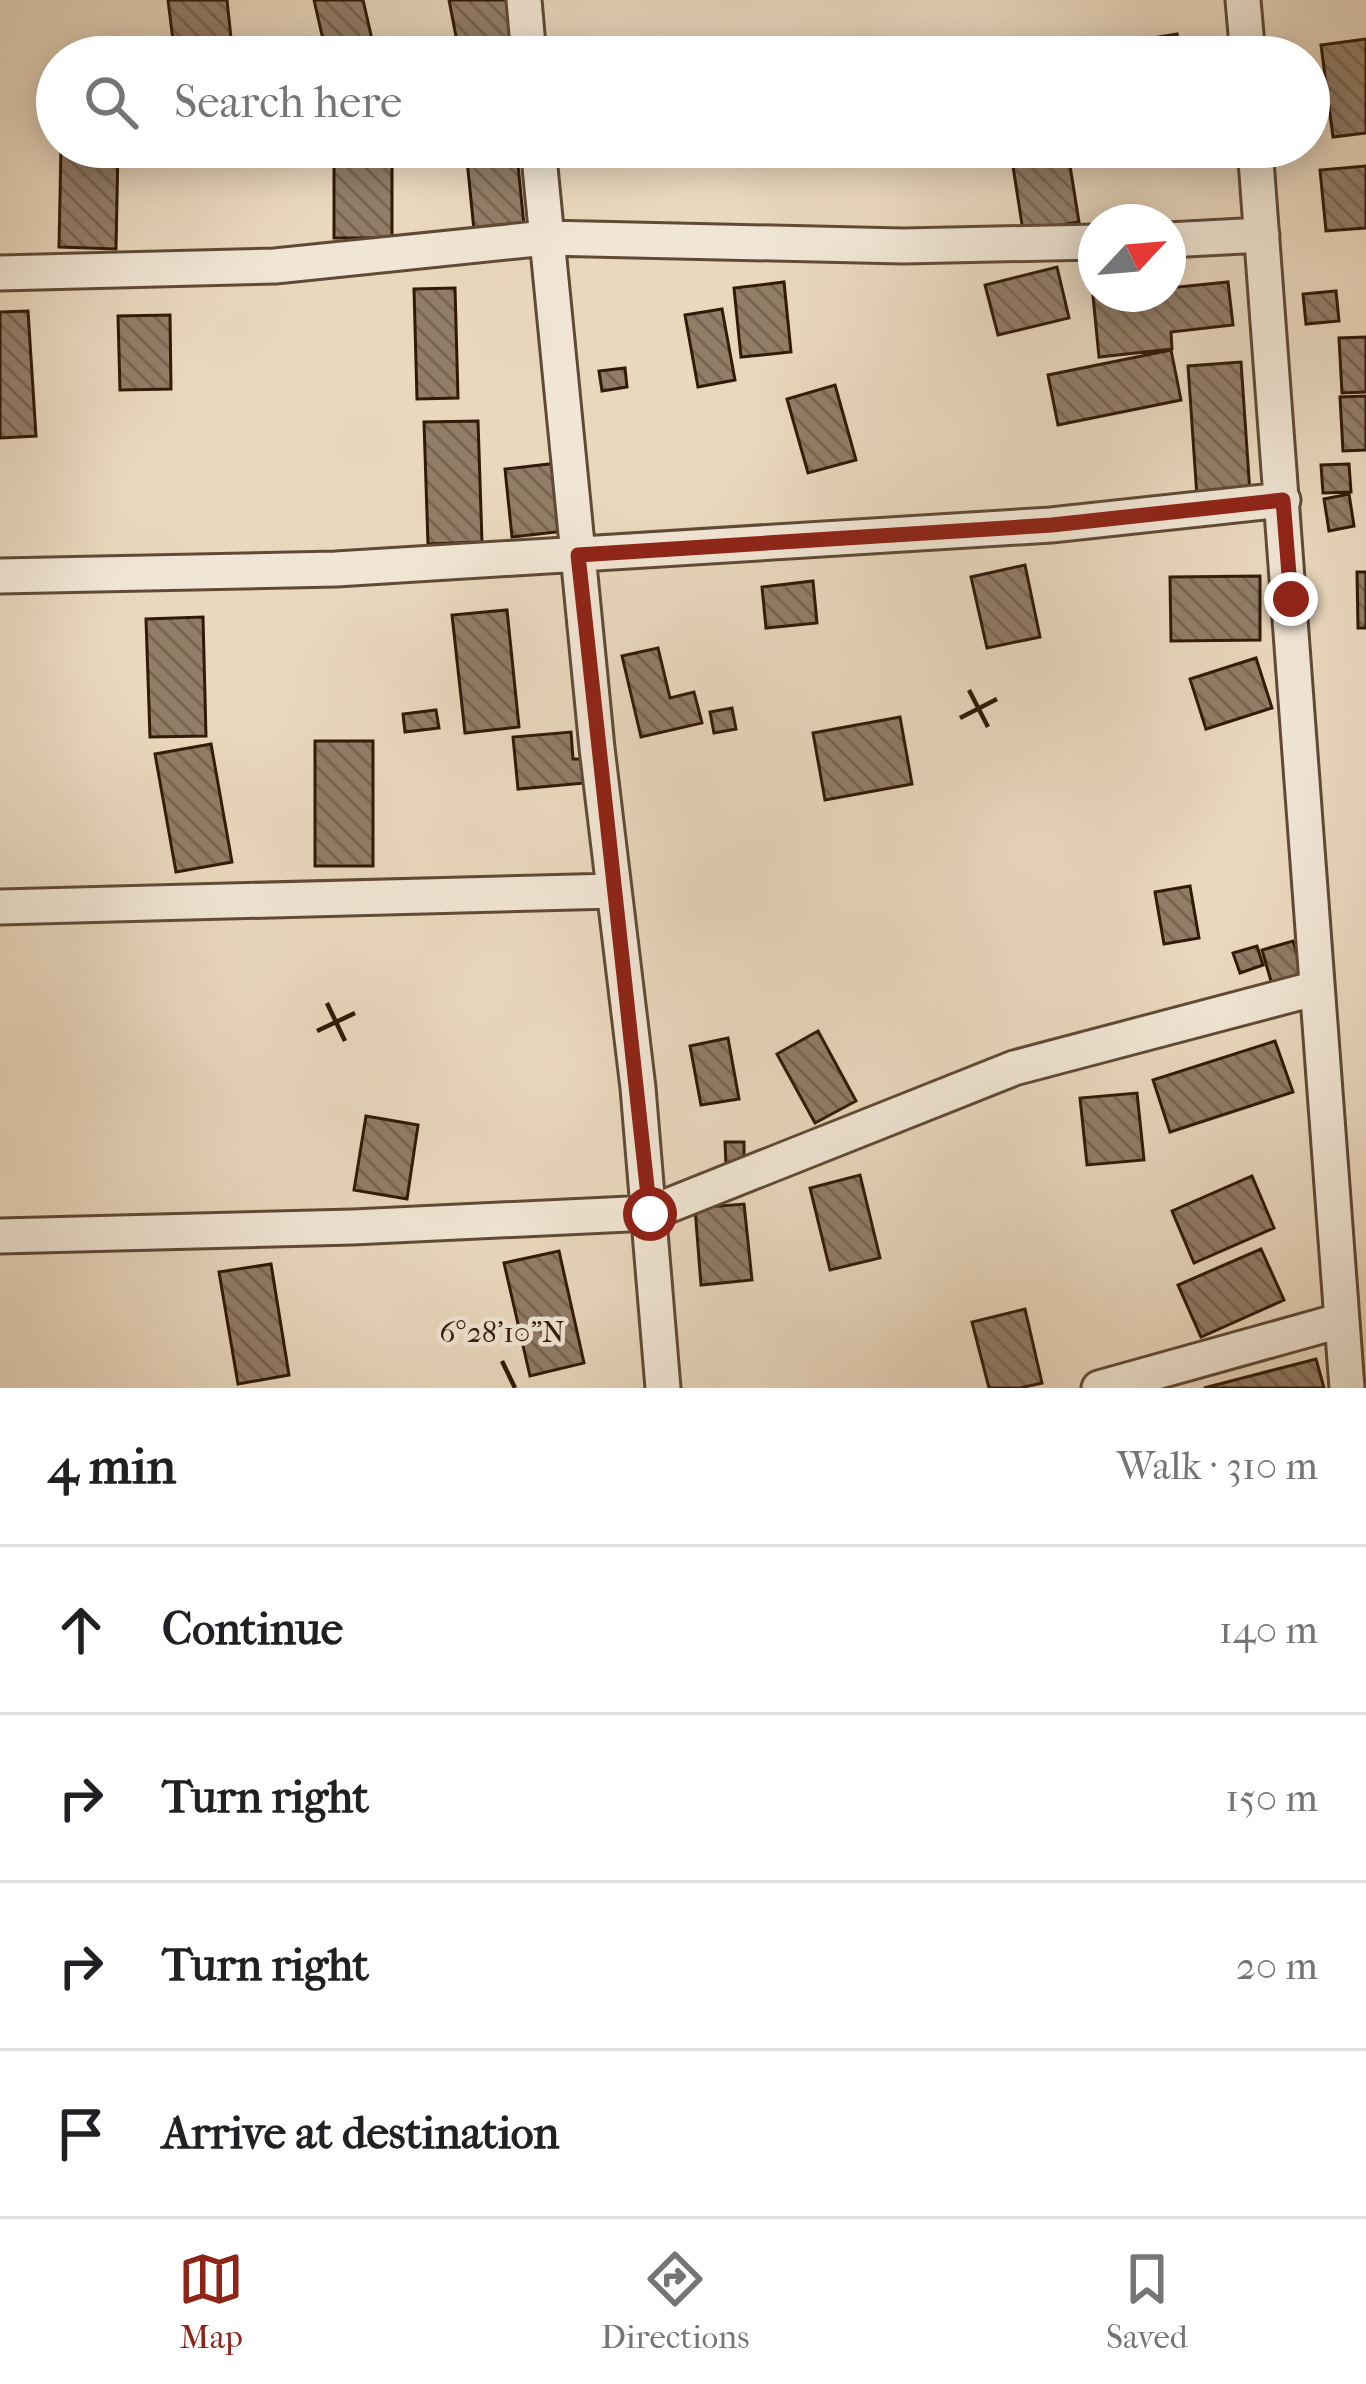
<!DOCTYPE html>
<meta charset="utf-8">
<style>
body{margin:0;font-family:"IM FELL French Canon",serif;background:#f6f6f6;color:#202124}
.compass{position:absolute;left:1078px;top:204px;width:108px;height:108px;border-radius:50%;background:#fff;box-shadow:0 6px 30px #0003;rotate:64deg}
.stop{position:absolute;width:36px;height:36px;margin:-27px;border:9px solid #8f2418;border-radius:50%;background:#fff}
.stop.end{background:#8f2418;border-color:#fff;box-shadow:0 3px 12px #0008}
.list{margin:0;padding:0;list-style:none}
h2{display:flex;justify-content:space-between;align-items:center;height:156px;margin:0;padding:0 48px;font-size:51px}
h2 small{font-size:39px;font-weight:400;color:#757577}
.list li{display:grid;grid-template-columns:78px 1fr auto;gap:36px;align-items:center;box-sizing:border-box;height:168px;padding:0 48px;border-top:3px solid #e0e0e0}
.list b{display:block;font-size:45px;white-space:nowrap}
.list em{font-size:39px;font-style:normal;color:#757577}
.icon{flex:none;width:66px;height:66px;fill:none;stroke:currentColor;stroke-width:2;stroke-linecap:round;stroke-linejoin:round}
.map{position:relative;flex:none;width:1366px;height:1388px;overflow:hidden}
.search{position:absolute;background:#fff;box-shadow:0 6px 30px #0003;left:36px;right:36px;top:36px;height:132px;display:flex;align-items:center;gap:30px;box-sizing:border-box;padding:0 42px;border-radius:66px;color:#757577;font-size:45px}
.sheet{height:828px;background:#fff}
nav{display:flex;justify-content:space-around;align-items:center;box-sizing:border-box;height:168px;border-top:3px solid #e0e0e0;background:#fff;font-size:33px;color:#757577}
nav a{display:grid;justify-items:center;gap:6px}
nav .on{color:#8f2418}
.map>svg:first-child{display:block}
</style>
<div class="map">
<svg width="1366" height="1388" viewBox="0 0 1366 1388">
<defs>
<pattern id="building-back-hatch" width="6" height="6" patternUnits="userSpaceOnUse" patternTransform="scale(3)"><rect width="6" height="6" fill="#927d67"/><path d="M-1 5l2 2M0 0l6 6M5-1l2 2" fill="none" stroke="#786653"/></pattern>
</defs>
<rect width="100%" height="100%" fill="#ead8be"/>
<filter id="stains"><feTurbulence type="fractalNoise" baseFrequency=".00167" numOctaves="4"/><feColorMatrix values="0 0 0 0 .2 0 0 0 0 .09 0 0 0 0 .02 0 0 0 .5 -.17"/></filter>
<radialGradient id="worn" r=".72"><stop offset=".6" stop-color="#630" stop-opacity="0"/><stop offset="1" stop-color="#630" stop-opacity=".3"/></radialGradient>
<path fill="url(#building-back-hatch)" stroke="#321a08" stroke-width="3" d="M168 0H227L233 57H175Z
M314 0H363L376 57H327Z
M449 0H510L521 57H460Z
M1177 34 1181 57H1074L1073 51Z
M1366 39V133L1333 137 1321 45Z
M61 147H118L116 249 59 247Z
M334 147H392V238H334Z
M587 147H704V150L588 155Z
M1010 147H1067L1079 222 1023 231Z
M517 155 524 225 474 230 467 160Z
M1366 166V228L1326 231 1320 170Z
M1057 267 1069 318 998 335 985 285Z
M784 282 791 352 741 357 734 288Z
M1228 282 1233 325 1171 332 1172 349 1099 357 1093 296 1168 294V288Z
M455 288 458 398 417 399 414 289Z
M1336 291 1339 321 1306 324 1303 294Z
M722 309 735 380 698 387 685 315Z
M28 311 36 436 0 438V312Z
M170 315 171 389 120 390 118 316Z
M1366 337V392L1342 393 1339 338Z
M1171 350 1181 400 1058 425 1048 375Z
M1241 362 1250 493 1197 497 1188 366Z
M625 368 627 387 602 391 599 371Z
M835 385 856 460 808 473 787 399Z
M1366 396V450L1343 451 1340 397Z
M478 421 482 542 428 544 424 422Z
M558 463 565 531 512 537 505 469Z
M1349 464 1351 492 1323 493 1321 465Z
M1349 494 1354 526 1329 531 1324 499Z
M1025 565 1040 637 987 648 971 577Z
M1357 572H1366V628H1358Z
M1260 576V640L1171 641 1170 577Z
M813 581 817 623 766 628 762 587Z
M507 610 519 727 465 733 452 615Z
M203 617 206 736 150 737 146 619Z
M658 648 670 698 694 692 702 723 641 737 622 656Z
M1256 658 1272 708 1206 729 1190 679Z
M732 708 736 729 714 733 710 712Z
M436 710 439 728 405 732 403 714Z
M900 717 912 784 825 800 813 733Z
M571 732 573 759H583L585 783 518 789 513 737Z
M315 741H373V866H315Z
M211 744 232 862 176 872 155 754Z
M1190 886 1199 938 1164 944 1155 892Z
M1293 941 1309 993 1277 1002 1262 950Z
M1257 946 1263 965 1240 973 1233 953Z
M818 1031 856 1101 815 1123 777 1054Z
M728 1038 739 1099 701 1105 690 1046Z
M1275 1041 1293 1092 1170 1132 1153 1080Z
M1137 1093 1144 1160 1087 1165 1080 1098Z
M366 1116 418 1125 407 1199 354 1190Z
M725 1142H744V1166H726Z
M860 1175 880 1258 830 1270 810 1188Z
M1252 1176 1274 1228 1194 1263 1172 1211Z
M744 1204 752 1280 701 1285 695 1208Z
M1261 1249 1284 1300 1201 1337 1178 1285Z
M559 1251 584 1363 530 1376 504 1263Z
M271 1264 289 1375 238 1384 219 1272Z
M1025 1309 1042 1383 1020 1388H989L972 1322Z
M1316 1359 1324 1388H1204Z"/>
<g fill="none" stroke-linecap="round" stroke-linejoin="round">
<g stroke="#604a36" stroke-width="39">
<path id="street" d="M524 0 529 57
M1243 0 1248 57
M538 147 597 748 638 1088 663 1388
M1255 147 1347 1388
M1168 240 1262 235
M0 273 275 266 546 238 903 246 1096 242
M0 576 336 569 1051 525 1283 500
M0 907 614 891
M0 1236 353 1227 650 1213 1014 1068 1317 988
M1099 1388 1339 1321"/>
</g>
<use href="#street" stroke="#f1e6d5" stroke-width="33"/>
</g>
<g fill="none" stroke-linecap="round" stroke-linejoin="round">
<path stroke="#8f2418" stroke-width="15" d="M650 1214 578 555 1052 525 1283 500 1291 599"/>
</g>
<path fill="none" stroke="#321a08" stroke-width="4.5" d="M969 690 988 727M960 718 997 699M327 1003 345 1041M317 1031 355 1013M502 1361 515 1388"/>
<g font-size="30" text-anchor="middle" fill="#321a08" stroke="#f1e6d5" stroke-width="9" stroke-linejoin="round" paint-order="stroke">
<text x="502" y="1342">6°28'10"N</text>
</g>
<rect width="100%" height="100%" filter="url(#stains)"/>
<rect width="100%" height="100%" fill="url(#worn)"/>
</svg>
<svg class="compass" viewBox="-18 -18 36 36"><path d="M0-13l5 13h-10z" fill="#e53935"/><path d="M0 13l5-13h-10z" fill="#757577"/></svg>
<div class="stop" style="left:650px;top:1214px"></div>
<div class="stop end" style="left:1291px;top:599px"></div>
<div class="search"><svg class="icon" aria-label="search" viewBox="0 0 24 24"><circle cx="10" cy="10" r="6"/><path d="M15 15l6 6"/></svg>Search here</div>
</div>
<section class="sheet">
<h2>4 min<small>Walk · 310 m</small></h2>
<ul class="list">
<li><svg class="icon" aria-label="ahead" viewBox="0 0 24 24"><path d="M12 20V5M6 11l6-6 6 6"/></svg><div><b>Continue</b></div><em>140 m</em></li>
<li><svg class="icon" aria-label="right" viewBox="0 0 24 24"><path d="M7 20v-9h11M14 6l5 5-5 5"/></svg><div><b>Turn right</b></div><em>150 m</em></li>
<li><svg class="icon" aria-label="right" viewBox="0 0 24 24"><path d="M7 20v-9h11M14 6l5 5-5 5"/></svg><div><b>Turn right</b></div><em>20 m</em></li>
<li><svg class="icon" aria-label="arrive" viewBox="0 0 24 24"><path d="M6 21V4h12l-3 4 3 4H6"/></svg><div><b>Arrive at destination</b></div></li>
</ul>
</section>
<nav>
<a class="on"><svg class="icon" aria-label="map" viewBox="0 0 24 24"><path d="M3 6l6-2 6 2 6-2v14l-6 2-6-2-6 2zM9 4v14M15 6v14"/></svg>Map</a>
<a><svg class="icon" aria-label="directions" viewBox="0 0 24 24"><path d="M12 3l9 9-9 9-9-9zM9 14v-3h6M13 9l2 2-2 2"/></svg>Directions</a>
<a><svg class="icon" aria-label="saved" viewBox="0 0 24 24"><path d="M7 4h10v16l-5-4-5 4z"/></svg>Saved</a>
</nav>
